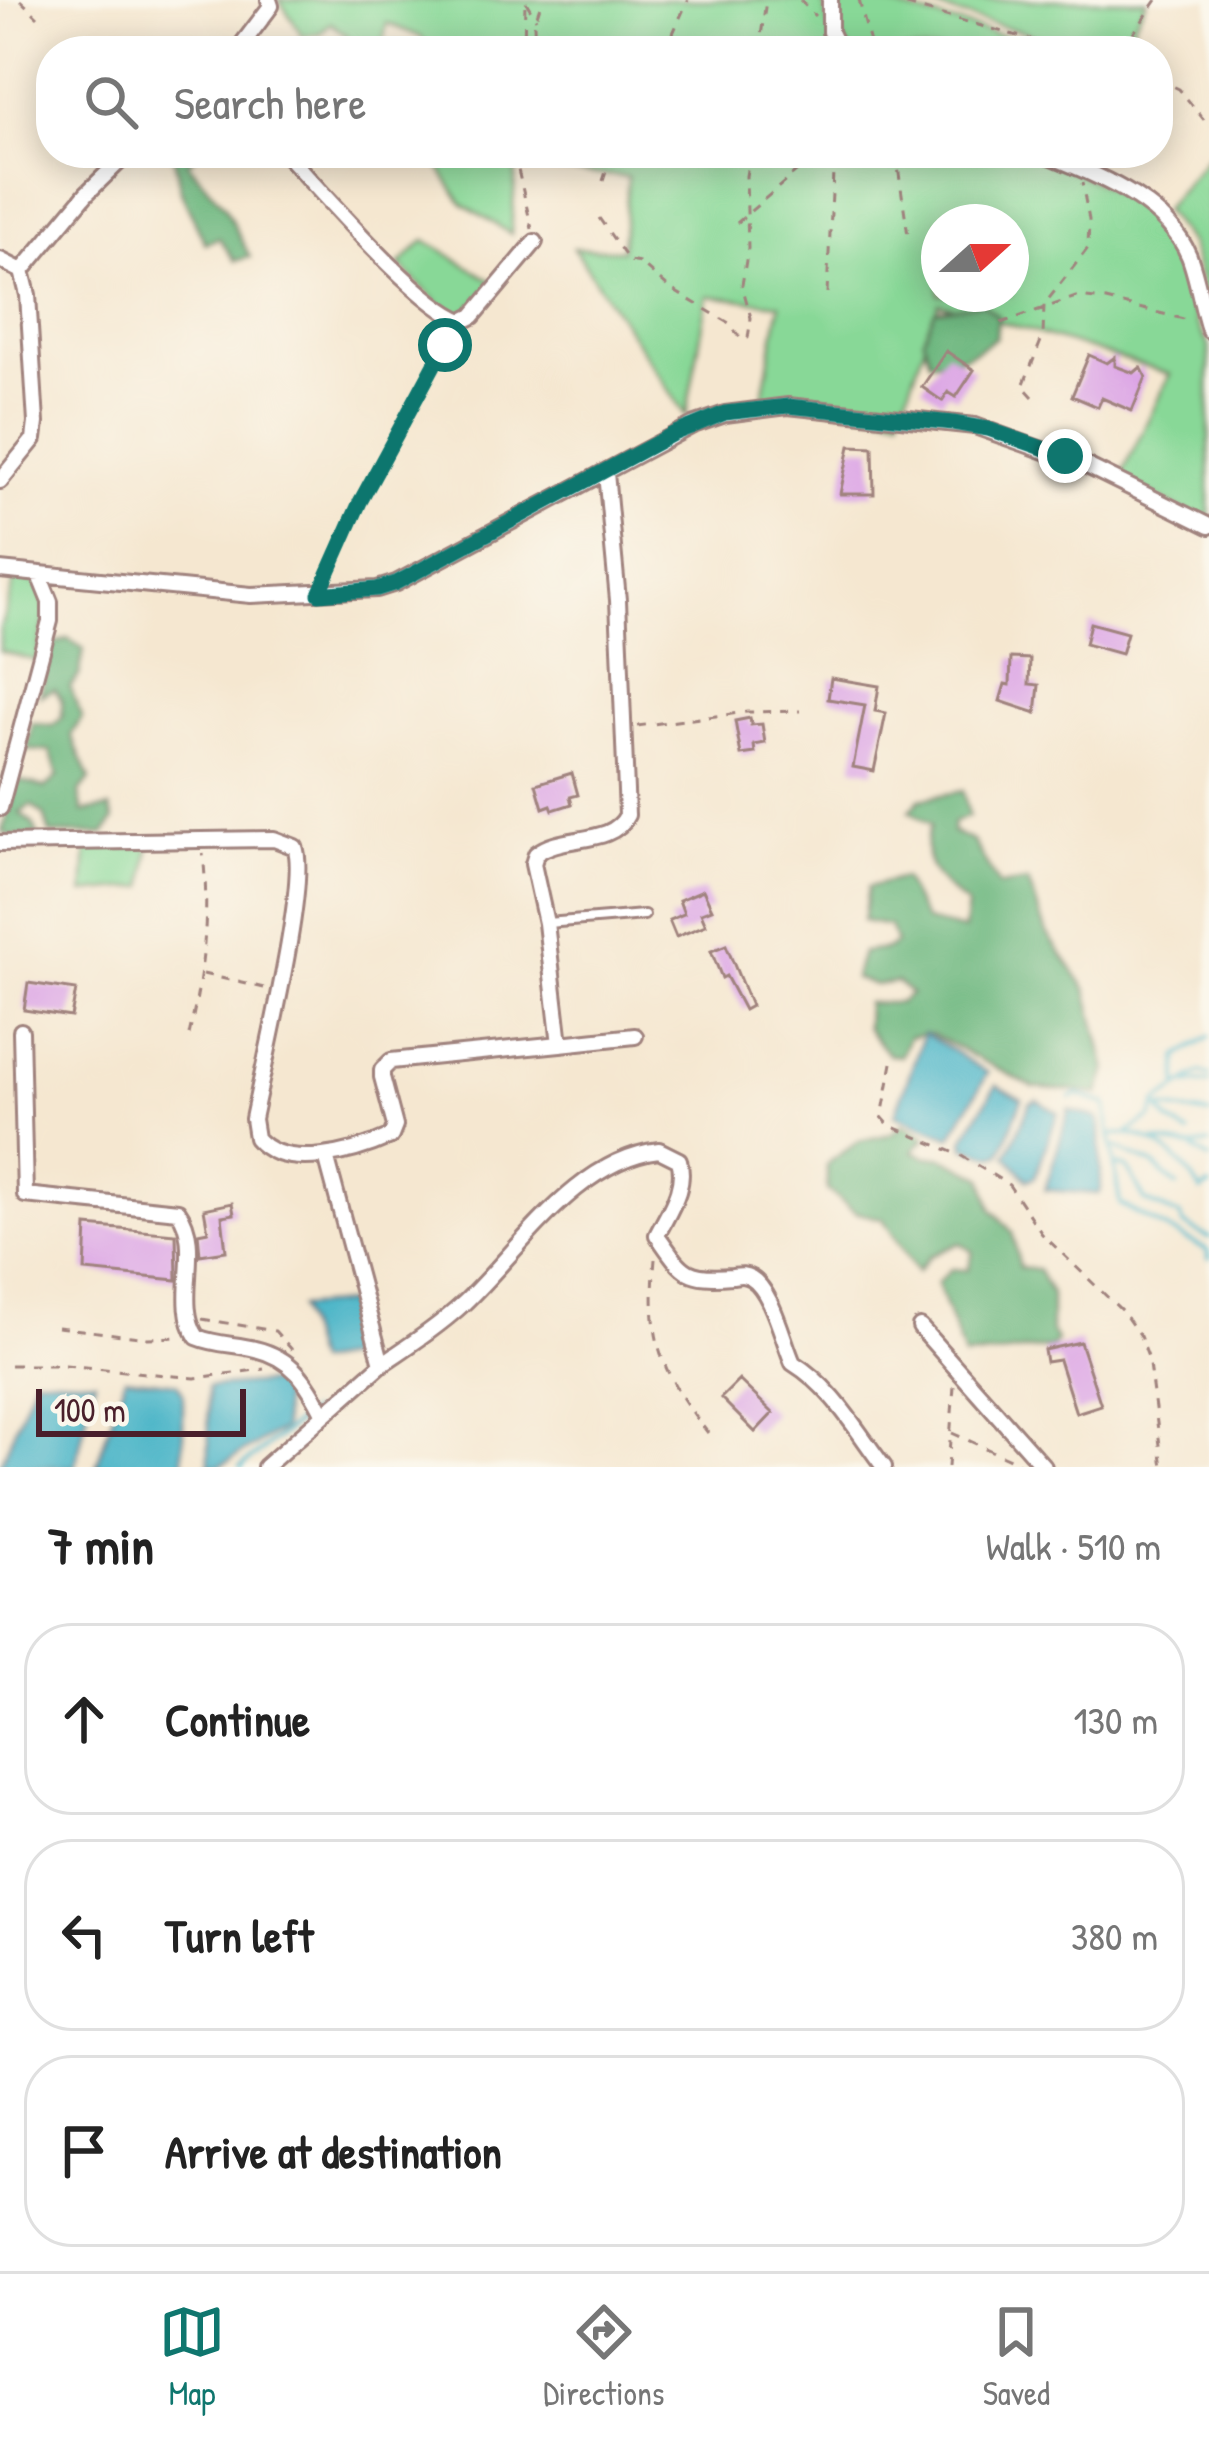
<!DOCTYPE html>
<meta charset="utf-8">
<style>
body{margin:0;font-family:"Patrick Hand",sans-serif;background:#f6f6f6;color:#222}
.compass{position:absolute;left:921px;top:204px;width:108px;height:108px;border-radius:50%;background:#fff;box-shadow:0 6px 30px #0003;rotate:69deg}
.scale{position:absolute;left:36px;bottom:30px;width:210px;box-sizing:border-box;padding-left:12px;border:6px solid #4a1f2b;border-top:0;font-size:33px;line-height:42px;white-space:nowrap;color:#4a1f2b;-webkit-text-stroke:9px #fbf7ec;paint-order:stroke}
.stop{position:absolute;width:36px;height:36px;margin:-27px;border:9px solid #0f766e;border-radius:50%;background:#fff}
.stop.end{background:#0f766e;border-color:#fff;box-shadow:0 3px 12px #0008}
.list{margin:0;padding:0;list-style:none}
h2{display:flex;justify-content:space-between;align-items:center;height:156px;margin:0;padding:0 48px;font-size:51px}
h2 small{font-size:39px;font-weight:400;color:#767676}
.list li{display:grid;grid-template-columns:78px 1fr auto;gap:36px;align-items:center;box-sizing:border-box;height:192px;margin:0 24px 24px;padding:0 24px;border:3px solid #e0e0e0;border-radius:48px}
.list b{display:block;font-size:45px;white-space:nowrap}
.list em{font-size:39px;font-style:normal;color:#767676}
.icon{flex:none;width:66px;height:66px;fill:none;stroke:currentColor;stroke-width:2;stroke-linecap:round;stroke-linejoin:round}
.map{position:relative;flex:none;width:1209px;height:1467px;overflow:hidden}
.search{position:absolute;background:#fff;box-shadow:0 6px 30px #0003;left:36px;right:36px;top:36px;height:132px;display:flex;align-items:center;gap:30px;box-sizing:border-box;padding:0 42px;border-radius:48px;color:#767676;font-size:45px}
.sheet{height:804px;background:#fff}
nav{display:flex;justify-content:space-around;align-items:center;box-sizing:border-box;height:168px;border-top:3px solid #e0e0e0;background:#fff;font-size:33px;color:#767676}
nav a{display:grid;justify-items:center;gap:6px}
nav .on{color:#0f766e}
.map>svg:first-child{display:block}
</style>
<div class="map">
<svg width="1209" height="1467" viewBox="0 0 1209 1467">
<rect width="100%" height="100%" fill="#fbf7ec"/>
<filter id="ink" filterUnits="userSpaceOnUse"><feTurbulence type="fractalNoise" baseFrequency=".00833" numOctaves="2"/><feDisplacementMap in="SourceGraphic" scale="24" xChannelSelector="R" yChannelSelector="G"/><feConvolveMatrix kernelMatrix="1 2 1 2 8 2 1 2 1" color-interpolation-filters="sRGB"/></filter>
<filter id="wash" filterUnits="userSpaceOnUse"><feTurbulence type="fractalNoise" baseFrequency=".004" numOctaves="4" result="noise"/><feDisplacementMap in="SourceGraphic" scale="48" xChannelSelector="R" yChannelSelector="G"/><feGaussianBlur stdDeviation="2.7" result="paint"/><feColorMatrix in="noise" values="0 0 0 0 0 0 0 0 0 0 0 0 0 0 0 0 0 1.4 0 .05"/><feComposite in="paint" operator="in"/></filter>
<g filter="url(#wash)">
<rect width="100%" height="100%" fill="#f5e7d0"/>
<path fill="#88d897" stroke="#697c61" stroke-width="3" fill-rule="evenodd" d="M279 0H823L835 51H432L421 37 387 23 381 51H355L346 35 331 23 320 33 303 36Z
M840 0H868L1062 51H850C839 37 832 18 840 0Z
M905 0H1147L1119 51H1093Z
M430 153H1029C1088 177 1158 204 1185 265 1193 283 1191 303 1196 321 1199 329 1205 338 1209 346V524L1120 478 1170 374 939 303 900 416 780 400 762 402 780 304 708 296 686 416 574 248 622 250 628 177 516 166 511 234 462 203ZM939 222H1011V294H939Z
M1209 155V315L1190 245 1163 210Z
M425 240 495 283 462 317 450 314 399 265Z
M15 578 34 582 43 591 46 614 36 661 0 651V630Z
M149 846 145 887 84 893 87 847Z"/>
<path fill="#6eb880" stroke="#5c6c56" stroke-width="3" d="M173 153H199L188 163 224 206 250 257 235 261 219 238 205 243 181 192Z
M982 303 998 316 996 337C974 354 958 361 930 361L923 338 935 310Z
M68 639 84 649 79 676 70 687 82 718 71 735 90 779 79 793 83 812 110 808 114 820 104 834H50L44 815 31 805 20 813 33 824 38 835 12 837 2 832 17 780 46 788 58 776 50 751 27 750 33 723 52 726 62 718V701L54 689 40 696 53 644Z
M963 791 969 816 953 823 952 832 973 841 999 886 1028 882 1047 933 1087 990 1107 1070 1099 1094 1033 1087 931 1034 909 1037 901 1056 889 1055 866 1028 867 1003H899L911 994 897 982 875 985 854 978 862 952 886 949 896 943 890 926 863 921 868 887 903 878 925 921 964 930 967 905C939 884 916 862 931 825L910 811 920 799Z
M904 1124 926 1137 913 1151 927 1157H942L983 1177 992 1209 1012 1232 1020 1268 1038 1270 1051 1294V1332L1057 1341 1051 1348C1022 1350 994 1356 964 1357L937 1283 951 1269 968 1270 973 1252 960 1243 930 1256 917 1272 883 1219 855 1212 827 1190V1164L859 1141 891 1134Z"/>
<path fill="#4bb5c8" stroke="#4a6a7a" stroke-width="3" d="M924 1033 988 1073 951 1137 895 1115Z
M996 1085 1022 1099 1001 1154 993 1156 965 1147 964 1139Z
M1037 1100 1058 1113 1035 1177 1028 1180 1007 1156 1030 1103Z
M1069 1110 1098 1118 1100 1124 1101 1190 1098 1194 1045 1190Z
M347 1303 358 1356 315 1363 299 1307Z
M35 1377 95 1380 75 1467H0Z
M125 1377 177 1383 183 1393V1467H96Z
M282 1382 283 1429 220 1466 209 1465 208 1387Z"/>
<g fill="none" stroke-linecap="round" stroke-linejoin="round">
<path stroke="#4bb5c8" stroke-width="4.5" d="M1209 1037 1178 1057V1084L1209 1083
M1071 1098 1078 1095 1106 1104 1120 1204 1208 1251 1209 1258
M1158 1107 1209 1115
M1158 1107 1169 1121 1189 1134
M1128 1133 1152 1117 1157 1102C1174 1093 1183 1081 1201 1073L1209 1076
M1110 1135C1149 1128 1183 1160 1201 1191L1209 1186
M1155 1141 1190 1147 1209 1144
M1112 1146 1154 1165 1177 1186
M1194 1149 1209 1159
M1117 1165 1128 1168 1145 1201 1180 1216 1184 1225 1209 1238
M241 1467 310 1412"/>
</g>
<g id="blocks">
<path fill="#dca5e5" d="M946 351 974 370 956 397 948 392 942 401 922 387Z
M1089 355 1107 363 1115 357V366L1134 373 1141 367 1146 377 1132 411 1102 398 1098 407 1072 396Z
M850 446 873 447 874 494H840Z
M1090 623 1127 633 1121 654 1085 644Z
M1011 658 1030 659 1029 684 1039 685 1036 713 1000 701 1005 684 1010 685Z
M831 678 879 686 875 711 886 713 874 771 853 767 865 705 828 699Z
M750 718 751 725 762 724 765 743 754 745 755 753 741 755 735 721Z
M572 773 578 795 570 797 572 804 553 810 551 805 543 808 536 784Z
M703 890 712 909 701 913 706 925 676 937 669 920 684 914 679 900Z
M726 945 751 1006 744 1010 726 976 722 978 711 951Z
M28 983 76 990 71 1017 24 1010Z
M232 1203 234 1214 222 1216 226 1251 200 1255 198 1233 208 1231 204 1209Z
M87 1226 176 1234 177 1280 85 1271Z
M1080 1342 1101 1405 1076 1413 1059 1360 1046 1362 1044 1350Z
M739 1380 773 1413 755 1432 721 1398Z"/>
</g>
</g>
<g filter="url(#ink)">
<use href="#blocks" fill-opacity="0" stroke="#a0837e" stroke-width="3"/>
<g fill="none" stroke-linecap="round" stroke-linejoin="round">
<g stroke="#a0837e" stroke-width="14">
<path id="lane" d="M547 923 644 915"/>
</g>
<g stroke="#a0837e" stroke-width="20">
<path id="street" d="M830 0V32L839 51
M237 51 271 6 269 0
M285 153C322 192 418 305 463 321L473 316 535 242
M1043 153C1095 175 1165 199 1189 256 1198 279 1201 306 1209 330
M0 260 22 271
M0 481 34 439 36 423 28 295 22 271 87 193 128 153
M0 570 251 595 377 589 396 583 693 425 725 414 788 406 975 426 1087 466 1209 526
M0 808 50 621V602L39 575
M0 843 274 839 295 847C309 880 262 1072 253 1119L256 1138C285 1173 356 1152 391 1136L395 1126 382 1077V1070L391 1061 560 1044 546 923 533 864 536 854C561 833 612 847 627 815L618 600 606 473
M21 1031 25 1195 178 1211C204 1247 173 1301 197 1337 216 1345 236 1344 255 1349 293 1358 308 1383 324 1415
M560 1044 635 1036
M920 1327 1044 1467
M382 1364C410 1345 439 1326 464 1303 520 1250 576 1160 659 1150L679 1160C687 1187 669 1211 657 1235 683 1272 685 1280 732 1276 740 1275 744 1274 751 1278 772 1290 783 1341 793 1363 832 1387 856 1430 884 1467
M265 1467 382 1364 326 1156"/>
</g>
<path stroke="#a0837e" stroke-width="3" stroke-dasharray="9 9" stroke-linecap="butt" d="M20 0 38 17
M800 0 815 16
M859 0 872 51
M889 0 1071 51
M526 2 536 19
M524 51 525 0
M535 51 534 24 542 0
M665 51 688 0
M759 51 766 0
M1121 51 1157 0
M1158 79 1179 89 1209 126
M521 153 518 170 532 229
M896 153 909 242
M603 181 612 153
M599 218 629 261 640 263 669 288 729 323 741 339 748 338 751 318 742 285 748 248 746 176 750 153
M737 223 818 153
M827 293 834 153
M1001 323 1076 297 1106 300 1192 321
M1033 397 1023 386 1043 336 1044 305 1088 248 1089 220 1082 183
M327 576 360 503 456 330
M637 726 747 712 800 711
M203 974 264 988
M189 1035C203 974 210 917 203 854
M892 1063 882 1117 889 1125 960 1155 1009 1185 1042 1234 1123 1312 1140 1336 1148 1357 1163 1467
M655 1259C648 1339 659 1370 708 1433
M202 1319 275 1331 295 1353
M57 1327 147 1338 180 1337
M10 1365H65L195 1378 264 1369
M952 1433 1025 1466
M948 1467 954 1386"/>
<use href="#lane" stroke="#fff" stroke-width="8"/>
<use href="#street" stroke="#fff" stroke-width="14"/>
</g>
</g>
<g fill="none" stroke-linecap="round" stroke-linejoin="round" filter="url(#ink)">
<path stroke="#0f766e" stroke-width="15" d="M445 345 360 502 319 594 377 589 396 583 673 434 725 413 788 406 953 423 988 429 1065 456"/>
</g>
</svg>
<svg class="compass" viewBox="-18 -18 36 36"><path d="M0-13l5 13h-10z" fill="#e53935"/><path d="M0 13l5-13h-10z" fill="#767676"/></svg>
<div class="scale">100 m</div>
<div class="stop" style="left:445px;top:345px"></div>
<div class="stop end" style="left:1065px;top:456px"></div>
<div class="search"><svg class="icon" aria-label="search" viewBox="0 0 24 24"><circle cx="10" cy="10" r="6"/><path d="M15 15l6 6"/></svg>Search here</div>
</div>
<section class="sheet">
<h2>7 min<small>Walk · 510 m</small></h2>
<ul class="list">
<li><svg class="icon" aria-label="ahead" viewBox="0 0 24 24"><path d="M12 20V5M6 11l6-6 6 6"/></svg><div><b>Continue</b></div><em>130 m</em></li>
<li><svg class="icon" aria-label="left" viewBox="0 0 24 24"><path d="M17 20v-9H6M10 6l-5 5 5 5"/></svg><div><b>Turn left</b></div><em>380 m</em></li>
<li><svg class="icon" aria-label="arrive" viewBox="0 0 24 24"><path d="M6 21V4h12l-3 4 3 4H6"/></svg><div><b>Arrive at destination</b></div></li>
</ul>
</section>
<nav>
<a class="on"><svg class="icon" aria-label="map" viewBox="0 0 24 24"><path d="M3 6l6-2 6 2 6-2v14l-6 2-6-2-6 2zM9 4v14M15 6v14"/></svg>Map</a>
<a><svg class="icon" aria-label="directions" viewBox="0 0 24 24"><path d="M12 3l9 9-9 9-9-9zM9 14v-3h6M13 9l2 2-2 2"/></svg>Directions</a>
<a><svg class="icon" aria-label="saved" viewBox="0 0 24 24"><path d="M7 4h10v16l-5-4-5 4z"/></svg>Saved</a>
</nav>
